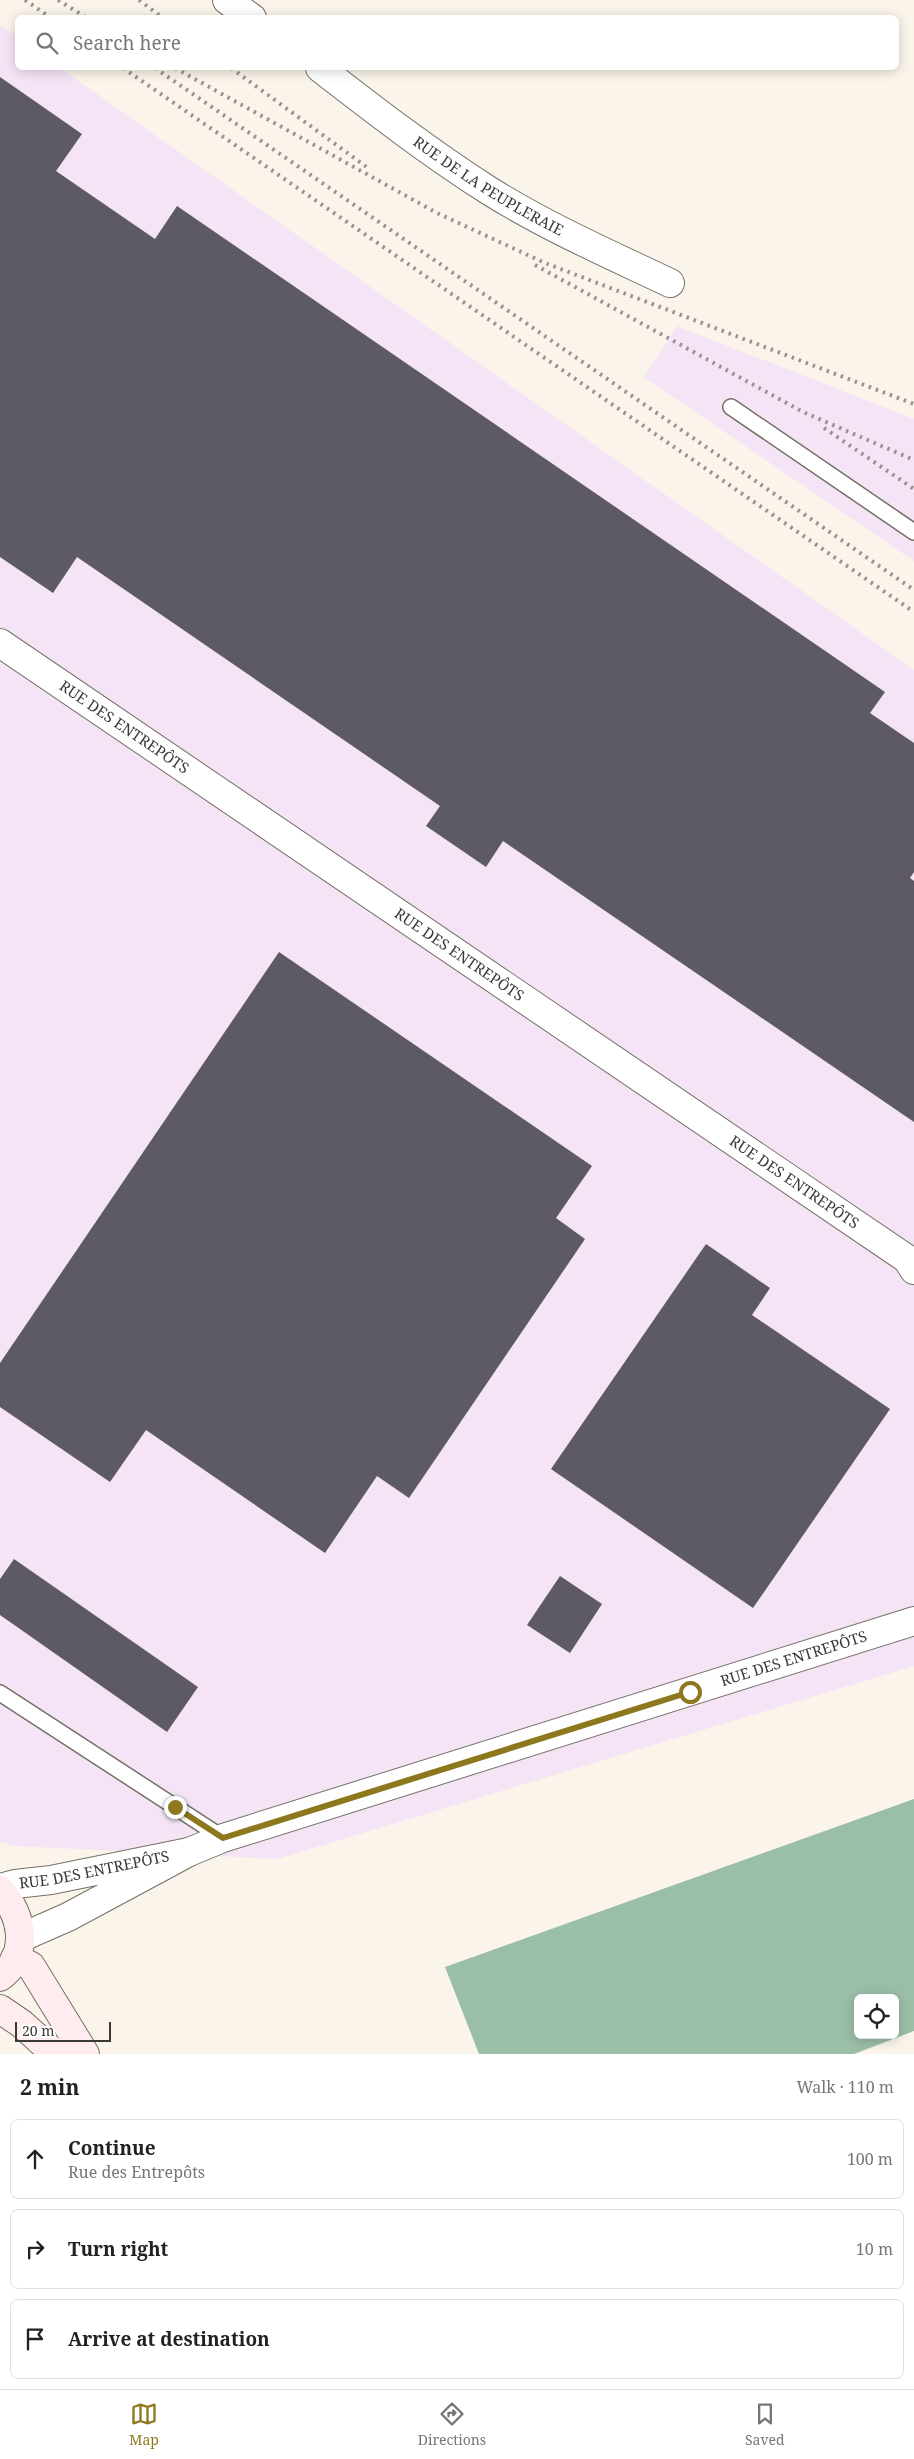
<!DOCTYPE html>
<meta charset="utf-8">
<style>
body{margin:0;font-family:"Noto Serif",serif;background:#f2f2f2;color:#222}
.controls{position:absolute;right:15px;bottom:15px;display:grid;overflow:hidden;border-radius:8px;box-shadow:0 2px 12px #0003}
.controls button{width:45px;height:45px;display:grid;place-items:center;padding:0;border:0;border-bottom:1px solid #e0e0e0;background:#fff;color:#222;font:25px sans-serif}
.scale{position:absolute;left:15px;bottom:12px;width:96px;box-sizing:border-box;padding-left:5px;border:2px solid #3c3a36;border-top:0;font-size:14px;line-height:18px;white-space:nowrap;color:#3c3a36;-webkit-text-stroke:4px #fff;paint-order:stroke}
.stop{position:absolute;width:15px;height:15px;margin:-11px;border:4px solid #8d781d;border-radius:50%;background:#fff}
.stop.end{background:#8d781d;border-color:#fff;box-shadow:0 1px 5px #0008}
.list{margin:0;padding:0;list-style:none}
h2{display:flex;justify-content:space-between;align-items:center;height:65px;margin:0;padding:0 20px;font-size:21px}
h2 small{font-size:16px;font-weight:400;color:#767676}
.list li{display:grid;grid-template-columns:32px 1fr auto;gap:15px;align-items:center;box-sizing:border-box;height:80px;margin:0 10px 10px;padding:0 10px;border:1px solid #e0e0e0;border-radius:8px}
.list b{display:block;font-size:19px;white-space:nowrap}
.list p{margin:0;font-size:16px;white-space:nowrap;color:#767676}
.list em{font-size:16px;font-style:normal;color:#767676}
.icon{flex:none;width:28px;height:28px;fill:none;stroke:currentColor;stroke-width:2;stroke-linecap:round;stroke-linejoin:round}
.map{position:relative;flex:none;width:914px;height:2054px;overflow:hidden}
.search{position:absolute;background:#fff;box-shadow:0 2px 12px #0003;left:15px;right:15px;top:15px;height:55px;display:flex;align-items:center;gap:12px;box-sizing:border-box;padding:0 18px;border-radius:8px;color:#767676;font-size:19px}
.sheet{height:335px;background:#fff}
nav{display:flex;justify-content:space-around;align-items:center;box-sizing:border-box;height:70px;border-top:1px solid #e0e0e0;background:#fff;font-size:14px;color:#767676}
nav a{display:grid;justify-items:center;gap:2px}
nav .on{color:#8d781d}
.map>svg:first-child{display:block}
</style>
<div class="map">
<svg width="914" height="2054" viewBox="0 0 914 2054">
<rect width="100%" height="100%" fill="#faf4ea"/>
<path fill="#f5e4f6" d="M0 25 17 37 18 68H60L914 670V1666L277 1859 16 1846 0 1842Z
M677 326 914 419V561L644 377Z"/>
<path fill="#9bbea9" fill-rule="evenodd" d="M914 1799V2031L854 2054H479L445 1967ZM858 1998H895V2035H858Z"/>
<path fill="#5d5a63" d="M0 77 82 134 56 171 155 239 177 206 885 692 870 713 914 743V872L910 878 914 881V1122L503 841 486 867 426 826 440 806 77 557 53 593 0 557Z
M279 952 592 1166 556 1218 585 1239 409 1498 377 1476 325 1553 146 1430 110 1482 0 1407V1363Z
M706 1244 770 1288 752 1315 890 1409 753 1608 551 1469Z
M14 1559 198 1687 167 1732 0 1615V1579Z
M560 1576 602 1604 570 1653 527 1625Z"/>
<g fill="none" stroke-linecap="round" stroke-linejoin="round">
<g stroke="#757067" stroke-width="18">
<path id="service" d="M731 407 914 532
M0 1693 223 1838"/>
</g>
<g stroke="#757067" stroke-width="30">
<g id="minor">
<path d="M227 0 252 18"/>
<path id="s1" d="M320 68C374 110 430 153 488 190 545 226 609 254 670 283"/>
<path id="s2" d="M0 643 907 1259 914 1270"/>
<path id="s3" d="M189 1852 223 1838 914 1621"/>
<path id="s4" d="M0 1888 15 1884 51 1880 189 1852 68 1917 20 1938"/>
</g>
</g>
<g stroke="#757067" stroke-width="30">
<path id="secondary" d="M0 1890C22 1915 31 1953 0 1977
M15 1958 31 1966 85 2054
M0 2009 22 2024 55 2054"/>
</g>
<use href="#service" stroke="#fff" stroke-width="15"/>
<use href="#minor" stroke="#fff" stroke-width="28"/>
<use href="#secondary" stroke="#feecee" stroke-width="28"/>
<path stroke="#98948d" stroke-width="4" stroke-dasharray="2.5 5" stroke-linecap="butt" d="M25 0 51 18
M58 0 87 18
M139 0 163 18
M123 68 914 612
M155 68 914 590
M175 68 437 213 545 263 914 404
M231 68 368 168
M535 265 803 412 914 460
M824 428 914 489"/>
</g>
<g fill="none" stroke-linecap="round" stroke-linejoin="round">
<path stroke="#8d781d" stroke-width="6" d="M175 1807 223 1838 690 1692"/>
</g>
<g text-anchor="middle" stroke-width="5" stroke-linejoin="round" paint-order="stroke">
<g font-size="15" fill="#3c3a36" stroke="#fff">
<text dy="5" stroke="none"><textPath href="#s1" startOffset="206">RUE DE LA PEUPLERAIE</textPath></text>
<text dy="5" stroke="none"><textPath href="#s2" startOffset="150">RUE DES ENTREPÔTS</textPath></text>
<text dy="5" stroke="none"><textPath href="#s2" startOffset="555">RUE DES ENTREPÔTS</textPath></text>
<text dy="5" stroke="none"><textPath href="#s2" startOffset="960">RUE DES ENTREPÔTS</textPath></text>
<text dy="5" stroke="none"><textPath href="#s3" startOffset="635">RUE DES ENTREPÔTS</textPath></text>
<text dy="5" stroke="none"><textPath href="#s4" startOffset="96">RUE DES ENTREPÔTS</textPath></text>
</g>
</g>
</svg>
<div class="controls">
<button><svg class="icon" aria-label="locate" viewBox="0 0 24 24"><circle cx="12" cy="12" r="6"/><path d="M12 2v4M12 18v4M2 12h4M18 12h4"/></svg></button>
</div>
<div class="scale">20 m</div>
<div class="stop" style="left:690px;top:1692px"></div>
<div class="stop end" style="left:175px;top:1807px"></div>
<div class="search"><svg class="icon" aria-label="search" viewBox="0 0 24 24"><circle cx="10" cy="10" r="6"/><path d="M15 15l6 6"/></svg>Search here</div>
</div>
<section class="sheet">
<h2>2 min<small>Walk · 110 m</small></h2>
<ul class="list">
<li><svg class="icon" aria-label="ahead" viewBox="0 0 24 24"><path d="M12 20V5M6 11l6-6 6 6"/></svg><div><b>Continue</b><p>Rue des Entrepôts</p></div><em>100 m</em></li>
<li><svg class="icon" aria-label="right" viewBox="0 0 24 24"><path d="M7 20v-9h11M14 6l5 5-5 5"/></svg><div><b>Turn right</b></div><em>10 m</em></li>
<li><svg class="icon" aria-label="arrive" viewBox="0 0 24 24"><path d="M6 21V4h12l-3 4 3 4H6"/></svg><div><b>Arrive at destination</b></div></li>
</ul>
</section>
<nav>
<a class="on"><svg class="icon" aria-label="map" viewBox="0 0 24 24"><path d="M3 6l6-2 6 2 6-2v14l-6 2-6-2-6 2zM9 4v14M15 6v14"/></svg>Map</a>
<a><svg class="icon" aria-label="directions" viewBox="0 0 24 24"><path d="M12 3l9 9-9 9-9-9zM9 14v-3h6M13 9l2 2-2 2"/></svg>Directions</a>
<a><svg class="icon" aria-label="saved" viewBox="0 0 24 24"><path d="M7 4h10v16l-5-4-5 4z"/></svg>Saved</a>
</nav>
